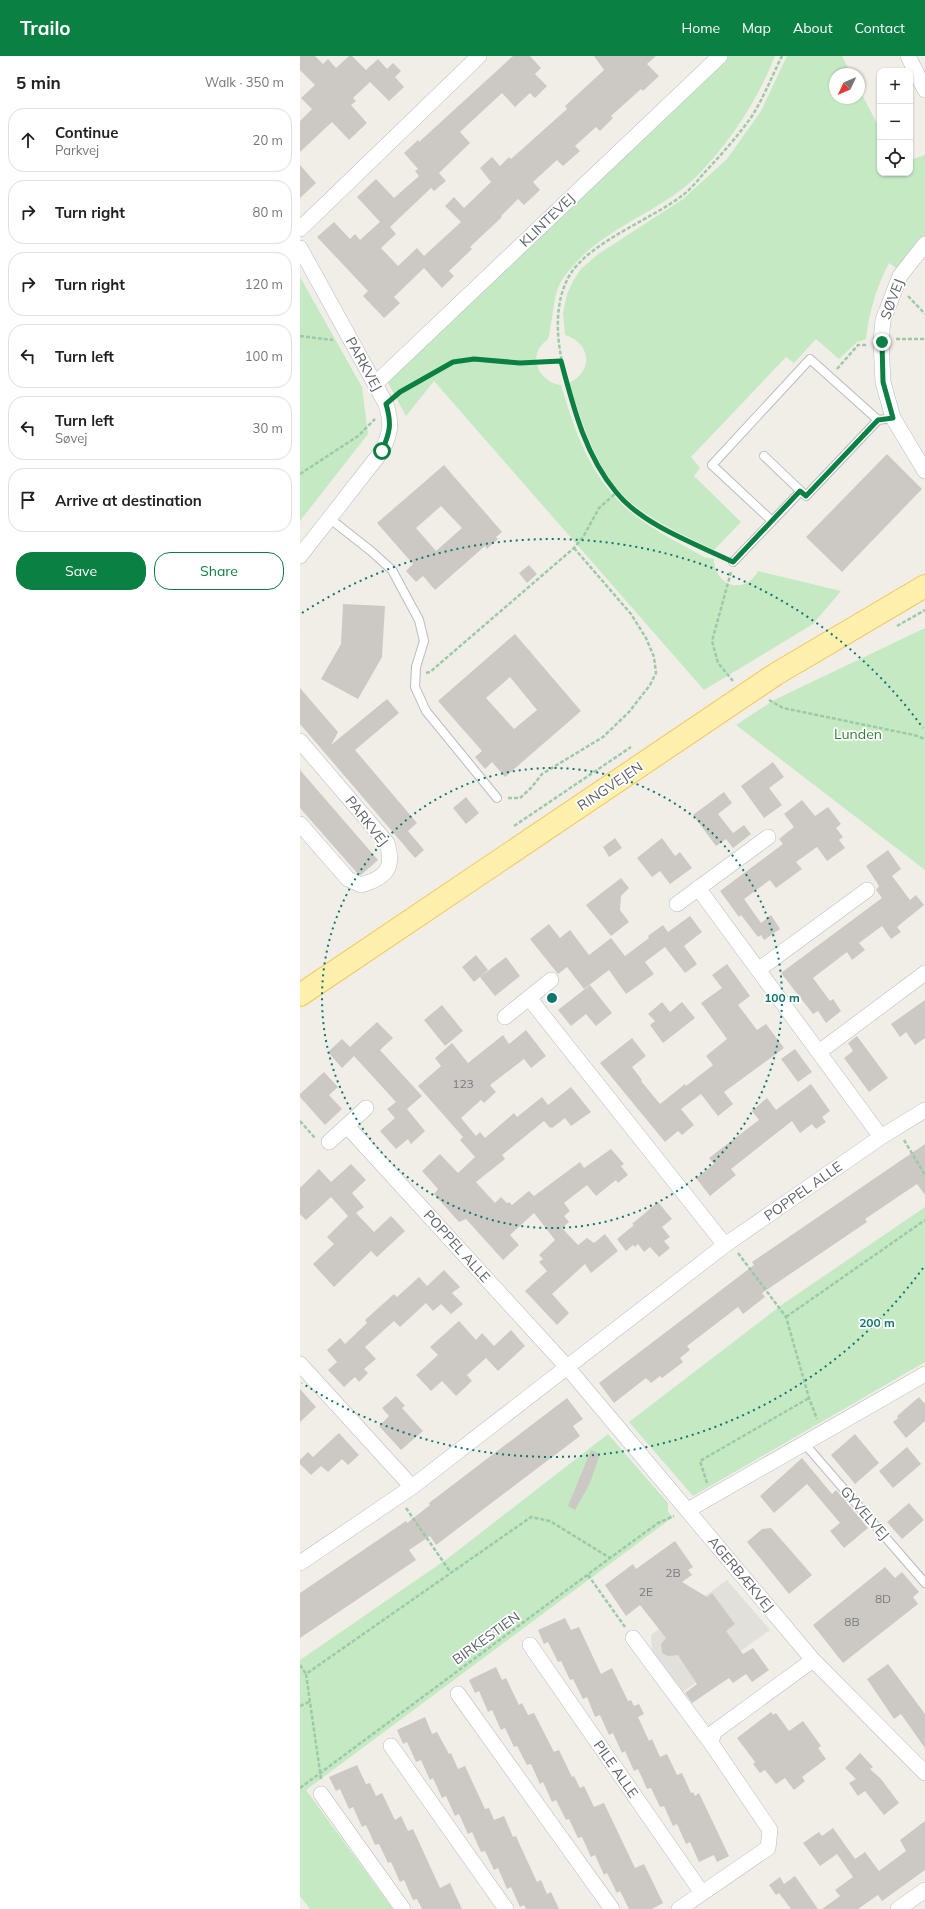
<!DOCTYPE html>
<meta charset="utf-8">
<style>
body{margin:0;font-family:Mulish,sans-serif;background:#f6f6f6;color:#222}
.controls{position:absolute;right:12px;top:12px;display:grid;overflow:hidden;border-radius:8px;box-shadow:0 1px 3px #0004}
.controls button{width:36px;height:36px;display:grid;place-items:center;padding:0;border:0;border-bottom:1px solid #e0e0e0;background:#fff;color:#222;font:20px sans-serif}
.compass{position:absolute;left:529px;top:12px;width:36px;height:36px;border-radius:50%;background:#fff;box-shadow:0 1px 3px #0004;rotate:226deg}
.stop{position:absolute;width:12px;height:12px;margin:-9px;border:3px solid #0b8043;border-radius:50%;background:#fff}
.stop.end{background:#0b8043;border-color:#fff;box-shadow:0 1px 4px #0008}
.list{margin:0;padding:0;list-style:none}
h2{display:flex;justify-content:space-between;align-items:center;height:52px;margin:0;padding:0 16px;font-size:17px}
h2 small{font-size:13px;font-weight:400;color:#767676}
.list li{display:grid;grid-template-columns:26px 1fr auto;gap:12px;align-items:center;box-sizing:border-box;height:64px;margin:0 8px 8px;padding:0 8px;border:1px solid #e0e0e0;border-radius:16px}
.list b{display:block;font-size:15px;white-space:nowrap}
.list p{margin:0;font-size:13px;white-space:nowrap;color:#767676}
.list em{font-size:13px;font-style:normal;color:#767676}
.actions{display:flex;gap:8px;padding:12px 16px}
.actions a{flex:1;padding:9px 0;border:1px solid #0b8043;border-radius:16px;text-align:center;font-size:14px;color:#0b8043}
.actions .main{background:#0b8043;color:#fff}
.icon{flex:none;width:22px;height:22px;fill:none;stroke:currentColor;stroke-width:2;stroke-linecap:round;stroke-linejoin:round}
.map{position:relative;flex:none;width:625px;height:1853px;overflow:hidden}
header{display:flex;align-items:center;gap:24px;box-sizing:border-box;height:56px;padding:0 20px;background:#0b8043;color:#fff}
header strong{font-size:19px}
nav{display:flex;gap:22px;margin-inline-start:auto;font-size:14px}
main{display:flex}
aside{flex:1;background:#fff}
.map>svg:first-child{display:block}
</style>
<header>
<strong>Trailo</strong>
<nav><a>Home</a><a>Map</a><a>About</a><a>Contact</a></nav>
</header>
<main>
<aside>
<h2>5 min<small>Walk · 350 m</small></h2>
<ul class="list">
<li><svg class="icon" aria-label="ahead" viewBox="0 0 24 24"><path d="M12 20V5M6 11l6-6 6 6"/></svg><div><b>Continue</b><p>Parkvej</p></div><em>20 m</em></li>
<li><svg class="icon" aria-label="right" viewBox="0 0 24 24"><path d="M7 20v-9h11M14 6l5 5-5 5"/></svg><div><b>Turn right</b></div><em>80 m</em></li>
<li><svg class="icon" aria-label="right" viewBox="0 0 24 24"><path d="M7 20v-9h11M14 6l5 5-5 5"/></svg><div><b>Turn right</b></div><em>120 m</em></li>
<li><svg class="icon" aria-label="left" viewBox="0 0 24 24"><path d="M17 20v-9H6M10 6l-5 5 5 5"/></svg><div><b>Turn left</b></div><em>100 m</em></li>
<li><svg class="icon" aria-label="left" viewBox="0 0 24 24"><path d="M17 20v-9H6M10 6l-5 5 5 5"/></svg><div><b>Turn left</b><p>Søvej</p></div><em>30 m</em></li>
<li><svg class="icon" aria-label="arrive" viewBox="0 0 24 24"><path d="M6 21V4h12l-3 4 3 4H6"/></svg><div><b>Arrive at destination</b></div></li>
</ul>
<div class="actions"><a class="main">Save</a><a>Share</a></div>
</aside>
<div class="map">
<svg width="625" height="1853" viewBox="0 0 625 1853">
<rect width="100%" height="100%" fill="#f1eee7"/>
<path fill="#e2e0db" d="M427 1524 470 1574 383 1636 352 1594 351 1579Z"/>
<path fill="#c4e9c3" d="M426 0H475C457 45 431 85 398 119 363 155 305 171 273 210 267 216 259 227 257 235 254 243 250 280 248 283 245 286 242 288 240 291 229 308 244 327 261 329 275 376 289 418 326 452 348 472 378 486 404 501L414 503C414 530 445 540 458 515L541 535 513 568 404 634 134 325 106 360 87 325Z
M487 0H542L551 18H535V42H559V33L580 73V117H610V104L625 99V180L599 214 589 207C576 232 569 256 566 283L557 286 539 303 516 283 494 307 486 301 391 401 400 412 394 420 441 466 414 494C382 478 338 460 315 430 292 400 281 363 269 327 294 315 291 287 265 279L263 257 267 238 273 225 281 213 297 199 383 143 427 103 461 55Z
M0 221 62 331 68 378 0 465Z
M625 572V814L436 669 474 644Z
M625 1151V1306L393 1440 329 1366 483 1248Z
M308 1378 368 1447V1456L373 1461 6 1734 93 1853H10L0 1840V1604L147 1503Z"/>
<path fill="#ccc9c4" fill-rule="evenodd" d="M0 0H15L23 8 28 3 36 12 49 0H52L66 14 78 3 87 13 93 7 101 15 95 21 104 31 89 45 70 26 53 42 56 45 51 49 67 67 49 84 32 66 0 96V65L12 53 1 42 15 29 0 14Z
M213 0H230L241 12 235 18 247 30 235 42 230 37 215 51 202 37 160 76 170 87 139 117 146 125 134 135 131 132 90 171 96 178 81 192 98 210 117 192 124 200 161 166 145 150 154 141 164 152 191 126 180 112 192 101 200 110 209 101 211 103 267 53 265 50 304 14 294 0H356L347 8 359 20 343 35 341 33 311 60 313 62 300 75 296 71 275 90 280 95 263 110 257 104 233 126 240 134 224 149 218 143 201 160 202 161 170 191 172 193 149 215 154 220 142 232 124 212 94 241 100 247 84 262 63 240 68 235 17 181 34 166 50 183 55 178 60 184 80 166 57 141 76 123 94 142 119 120 115 115 118 113 104 97 118 84 119 86Z
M0 109 16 127 0 142Z
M587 398 622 433 542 516 506 481Z
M144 409 202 476 196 481 198 483 187 493 185 490 135 534 123 520 116 526 106 515 113 508 77 467ZM141 450 162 472 136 495 116 472Z
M229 509 237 518 227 527 219 517Z
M43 548 85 550 82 601 58 643 21 623 41 588Z
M215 578 281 655 205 721 192 706 185 713 175 701 182 695 138 645ZM210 621 237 654 214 673 186 642Z
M0 632 38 676 31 689 87 643 99 657 55 694 117 767 108 775 124 794 115 802 0 668Z
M473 706 484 721 469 732 482 749 464 762 441 730Z
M0 714 78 804 61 819 58 818 0 752Z
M424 736 432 747 418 758 433 777 444 769 451 778 433 792 426 783 416 790 393 759Z
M166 741 179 757 166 768 153 752Z
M502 744 515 760 528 751 541 768 536 772 543 781 539 784 545 792 527 805 517 791 496 806 502 813 476 832 470 824 444 843 461 867 471 859 480 873 464 884 461 879 458 881 441 859 439 861 420 835 483 788 479 783 494 771 484 758Z
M315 782 322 792 309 801 303 791Z
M362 782 375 800 380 796 392 812 370 828 360 815 352 821 337 802Z
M588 794 601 813 592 820 610 844 616 839 624 849 597 871 601 876 591 883 582 870 559 887 565 894 552 904 547 896 513 922 530 945 533 943 541 955 526 967 518 955 513 958 481 917 582 842 576 834 579 830 566 810Z
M321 822 329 832 321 840 320 854 329 866 311 880 286 849Z
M390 860 402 876 384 890 397 908 385 917 365 891 345 906 354 918 326 938 309 914 284 933 267 911 258 918 230 883 249 868 260 882 270 874 289 899 311 882 325 900 349 882 348 880 363 869 368 876Z
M176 899 188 914 174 926 162 911Z
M206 901 220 920 195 940 180 921Z
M427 908 450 940 438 949 457 974 466 968 484 992 424 1036 433 1048 418 1060 401 1038 381 1053 394 1069 382 1079 378 1075 365 1086 300 1007 332 982 346 1000 332 1011 342 1024 341 1025 360 1048 385 1028 386 1030 413 1009 406 1000 427 983 401 947 422 932 412 919Z
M290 929 312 957 296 970 286 958 271 970 258 954Z
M625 944V982L615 989 606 976 600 981 591 968Z
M362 946 370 956 382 946 395 962 363 987 350 969 355 965 348 958Z
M142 949 163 975 145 990 124 964Z
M77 966 93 982 80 994 122 1040 107 1053 125 1075 111 1088 108 1083 96 1093 80 1075 95 1062 87 1053 96 1046 54 1000 42 1012 28 996 42 983 50 991Z
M226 974 246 1000 231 1012 224 1003 190 1029 196 1036 184 1047 181 1044 161 1062 176 1080 180 1076 185 1082 214 1057 217 1061 242 1041 248 1049 271 1031 291 1056 271 1070 265 1062 252 1072 251 1071 250 1072 244 1065 202 1099 205 1103 176 1126 195 1147 201 1141 207 1147 209 1146 212 1149 229 1135 234 1140 280 1106 284 1112 311 1093 324 1108 321 1110 328 1119 318 1127 316 1124 296 1140 287 1129 264 1147 270 1155 264 1160 269 1166 262 1172 278 1189 287 1182 294 1187 305 1178 318 1195 291 1217 285 1208 252 1238 269 1257 257 1269 225 1235 247 1215 239 1206 243 1203 239 1199 255 1184 234 1157 210 1179 219 1189 203 1204 166 1163 159 1166 134 1138 138 1133 122 1115 140 1098 158 1117 175 1101 160 1084 163 1081 118 1030 141 1010 135 1002 152 987 168 1007 203 979 209 988Z
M557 980 588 1022 569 1036 544 1002 553 995 548 987Z
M495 993 512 1016 498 1026 481 1003Z
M24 1016 38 1031 29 1039 42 1053 25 1069 0 1041V1038Z
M511 1028 530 1055 522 1061 526 1066 516 1073 512 1068 500 1077 492 1065 431 1113 436 1119 410 1140 396 1122 414 1108 409 1102 459 1064 452 1055 467 1042 476 1054Z
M625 1088V1139L617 1128 565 1163 567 1166 462 1237 465 1241 443 1258 438 1251 387 1290 390 1294 380 1302 383 1306 362 1322 360 1320 351 1327 346 1322 314 1347 299 1327 454 1209 452 1206Z
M51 1108 66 1124 52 1137 64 1151 56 1157 74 1176 91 1160 105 1175 77 1201 71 1195 34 1231 13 1208 34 1188 27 1181 48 1160 31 1141 6 1164 0 1158V1132L19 1113 31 1126Z
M358 1146 372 1163 362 1171 370 1181 364 1185 370 1192 359 1201 350 1191 344 1196 338 1188 335 1191 333 1189 326 1195 317 1183 334 1169 332 1168Z
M144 1214 160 1231 152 1237 163 1248 151 1258 141 1248 133 1255 126 1247 100 1271 94 1265 65 1291 76 1303 64 1313 68 1317 59 1326 55 1321 44 1331 28 1314 37 1306 27 1294 40 1282 45 1288 67 1267 65 1264 94 1238 97 1241 119 1221 127 1230Z
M159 1265 176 1284 182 1277 194 1290 211 1274 225 1290 198 1315 186 1302 167 1319 172 1325 156 1340 142 1325 131 1335 116 1319 138 1299 130 1291Z
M0 1333 16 1351 0 1366Z
M96 1340 105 1350 102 1352 123 1375 101 1394 79 1370 89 1360 82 1352Z
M619 1341 625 1348V1365L606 1382 593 1366 598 1362 597 1360Z
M267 1342 283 1363 273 1370 280 1380 136 1489 130 1480 109 1494 116 1504 0 1582V1537L106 1465 107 1467 130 1449 129 1447Z
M39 1377 59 1399 48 1409 42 1403 28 1416 21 1410 11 1419 0 1408V1404L8 1396 13 1401Z
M555 1378 579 1407 555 1428 531 1399Z
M607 1391 621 1408 593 1432 579 1415Z
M291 1394 300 1398 290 1427 275 1454 268 1450Z
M502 1402 532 1438 536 1434 568 1472 544 1492 530 1475 540 1467 507 1428 474 1457 460 1440Z
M609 1447 624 1464 602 1483 587 1466Z
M471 1472 512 1519 489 1538 447 1486 462 1473Z
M375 1485 393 1511 388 1514 392 1519 382 1526 407 1541 412 1537 435 1568 426 1575 443 1598 453 1592 469 1614 452 1626 446 1618 433 1627 429 1622 392 1647 385 1637 397 1628 378 1599 368 1600 362 1597 361 1588 366 1582 340 1549 326 1560 305 1529 333 1508 336 1513Z
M585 1511 595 1522 602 1516 619 1536 613 1541 618 1548 543 1607 513 1569Z
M265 1562 271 1574 279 1571 301 1618 312 1612 328 1645 331 1644 334 1650 339 1648 344 1658 338 1661 349 1685 352 1683 360 1701 367 1698 377 1719 382 1717 391 1737 393 1736 395 1740 399 1737 429 1800 417 1806 414 1799 399 1806 390 1786 386 1788 377 1768 373 1770 364 1750 360 1751 351 1732 347 1733 338 1713 334 1715 325 1695 322 1697 313 1677 309 1679 300 1659 295 1661 287 1641 283 1643 273 1623 270 1624 261 1605 258 1606 248 1586 244 1588 238 1574Z
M588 1608 625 1658V1692L601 1658 594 1663 567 1623Z
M196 1611 202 1624 206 1622 219 1649 222 1647 228 1659 234 1657 254 1696 259 1694 272 1721 274 1720 280 1732 284 1730 294 1751 304 1747 335 1812 344 1808 363 1847 352 1853H329L320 1835 317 1837 307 1817 304 1819 295 1799 291 1801 282 1781 278 1782 269 1763 266 1764 256 1744 252 1746 243 1726 240 1728 231 1708 227 1709 217 1690 214 1691 205 1672 201 1674 192 1654 188 1656 179 1635 175 1637 169 1624Z
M471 1656 473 1659 476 1657 489 1675 503 1665 521 1690 518 1692 526 1703 502 1721 505 1725 494 1734 485 1722 476 1728 465 1714 460 1717 453 1708 455 1706 437 1682Z
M125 1661 132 1678 137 1676 149 1698 151 1697 158 1713 165 1710 185 1753 189 1752 194 1764 204 1760 213 1781 216 1780 219 1787 237 1826 241 1824 247 1838 251 1836 259 1853H226L224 1849 220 1851 211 1831 207 1833 198 1812 194 1814 185 1795 181 1796 172 1776 168 1778 159 1758 155 1760 146 1740 142 1742 133 1722 130 1724 121 1704 116 1706 107 1686 103 1688 97 1674Z
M560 1697 573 1711 570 1713 581 1723 599 1747 584 1759 565 1735 558 1740 549 1727 556 1723 545 1712Z
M57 1709 66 1728 70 1727 76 1740 82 1737 95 1764 101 1760 108 1775 113 1773 140 1832 150 1827 162 1853H122L117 1843 113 1844 104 1824 100 1826 91 1806 88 1807 79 1788 75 1789 66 1769 62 1771 53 1751 49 1753 40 1733 36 1735 29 1721Z
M625 1765V1814L582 1845 578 1839 558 1853H522L540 1840 535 1834 553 1821 537 1798 520 1810 503 1787 519 1776 522 1780 533 1772 555 1803 565 1796 579 1815 606 1795 600 1784Z
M495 1820 518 1853H491L479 1837 476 1839 469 1829 480 1821 484 1828Z"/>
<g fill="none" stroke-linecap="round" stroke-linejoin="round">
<g stroke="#b9bcc1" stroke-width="10">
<path id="lane" d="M464 400 506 440 578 364 593 362
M29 462 71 495 92 514 119 564 124 585 116 611 115 631 126 655 197 742
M472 465 412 409 510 303 578 364
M433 506 501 435
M504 1387 625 1527"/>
</g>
<g stroke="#b9bcc1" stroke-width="16">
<path id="street" d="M608 0 625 34
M0 173 179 0
M625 188 600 220 583 264 581 286 583 326 593 362 625 415
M0 192 86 348C92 368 91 376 82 395L0 500
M75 328 420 0
M0 685 87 787C95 813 85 822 61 829L48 823 0 768
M398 832 581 1081
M377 848 468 781
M458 914 567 834
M229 942 425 1189
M205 961 251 924
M519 996 625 917
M47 1070 267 1311 513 1604 625 1717
M29 1086 66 1052
M0 1308 112 1431
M388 1454 625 1318
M0 1507 112 1431 425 1189 581 1081 625 1054
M333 1582 411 1687
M230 1589 402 1837
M158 1638 312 1853
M91 1690 206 1853
M21 1738 103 1853
M379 1853 468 1792 470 1774 411 1687 414 1676 513 1604
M598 1853 625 1834"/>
</g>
<g stroke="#f6c65b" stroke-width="24">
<path id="primary" d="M0 939 476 618 625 530"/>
</g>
<path stroke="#9ccaa8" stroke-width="2.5" stroke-dasharray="4 2" stroke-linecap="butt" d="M608 240 625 258
M0 280 33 284
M596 283H625
M537 313 558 289H567
M97 338 153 306 174 303 220 307 261 305
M0 418 58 380 75 363
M423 501C386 483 346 468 317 438 287 407 260 319 258 276 257 256 260 234 271 217 292 185 352 163 383 139 391 133 398 124 404 117 421 99 438 80 452 60 464 41 472 20 482 0
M431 516 412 585 418 607 433 625
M597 570 625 554
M126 617 130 616 274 492 283 481 299 452 316 437
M469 644 483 652 614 679 625 683
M208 742H220L231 732 242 718 303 681 329 656 350 629 356 617 354 601 346 582 331 558 274 492
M214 770 331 691
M0 1065 15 1082
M604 1084 625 1119
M438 1197 486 1261 509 1342 517 1363
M486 1261 625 1164
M407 1427 400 1405 509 1342
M106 1452 151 1517
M288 1519 325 1571
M0 1609 6 1618
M0 1650 11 1645
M21 1723 6 1618 231 1461 250 1465 310 1502
M0 1732 310 1502 358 1467 374 1460"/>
<use href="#lane" stroke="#fff" stroke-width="8"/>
<use href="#street" stroke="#fff" stroke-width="15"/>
<use href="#primary" stroke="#fff0ae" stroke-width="22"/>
</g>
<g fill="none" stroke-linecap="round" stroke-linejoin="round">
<path stroke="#0b8043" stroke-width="5" d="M82 395C90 376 92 368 86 348L100 336 153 306 174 303 220 307 261 305C273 350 285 399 316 436 342 469 396 488 433 506L500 435 506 440 578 364 593 362 583 326 582 286"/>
</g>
<g fill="none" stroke="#0f766e" stroke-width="2" stroke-dasharray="2 4">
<circle cx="252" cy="942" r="230"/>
<path d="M623 1212A459 459 0 0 1 2 1327M2 557A459 459 0 0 1 623 672"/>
</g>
<g text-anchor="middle" stroke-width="3.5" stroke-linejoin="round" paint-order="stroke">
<g font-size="12" fill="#7a7c7f">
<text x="163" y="1032">123</text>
<text x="373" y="1521">2B</text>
<text x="346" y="1540">2E</text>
<text x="583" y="1547">8D</text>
<text x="552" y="1570">8B</text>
</g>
<g font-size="14" fill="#5e6368" stroke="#fff">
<text transform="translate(247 164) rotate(-44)" y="5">KLINTEVEJ</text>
<text transform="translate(592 243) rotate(-69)" y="5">SØVEJ</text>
<text transform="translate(64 308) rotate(61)" y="5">PARKVEJ</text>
<text transform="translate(310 730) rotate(-34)" y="5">RINGVEJEN</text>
<text transform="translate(67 765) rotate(52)" y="5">PARKVEJ</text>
<text transform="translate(503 1135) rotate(-35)" y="5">POPPEL ALLE</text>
<text transform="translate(157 1190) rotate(48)" y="5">POPPEL ALLE</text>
<text transform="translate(565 1457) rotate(49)" y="5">GYVELVEJ</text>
<text transform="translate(441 1518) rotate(50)" y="5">AGERBÆKVEJ</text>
<text transform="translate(186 1582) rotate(-36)" y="5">BIRKESTIEN</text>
<text transform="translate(316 1713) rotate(55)" y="5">PILE ALLE</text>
</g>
<g font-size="14" fill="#318233" stroke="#fff">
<text x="558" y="683">Lunden</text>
</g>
</g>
<circle cx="252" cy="942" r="6" fill="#0f766e" stroke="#fff" stroke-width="2"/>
<g font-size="12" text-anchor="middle" font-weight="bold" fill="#0f766e" stroke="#fff" stroke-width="3.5" stroke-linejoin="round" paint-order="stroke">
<text x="482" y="946">100 m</text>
<text x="577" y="1271">200 m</text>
</g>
</svg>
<div class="controls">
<button>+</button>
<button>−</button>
<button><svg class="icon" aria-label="locate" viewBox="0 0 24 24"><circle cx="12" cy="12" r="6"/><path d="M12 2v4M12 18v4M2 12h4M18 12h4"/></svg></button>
</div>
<svg class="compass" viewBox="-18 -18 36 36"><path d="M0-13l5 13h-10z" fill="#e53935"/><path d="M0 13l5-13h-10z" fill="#767676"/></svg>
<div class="stop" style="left:82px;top:395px"></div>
<div class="stop end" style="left:582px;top:286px"></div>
</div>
</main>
